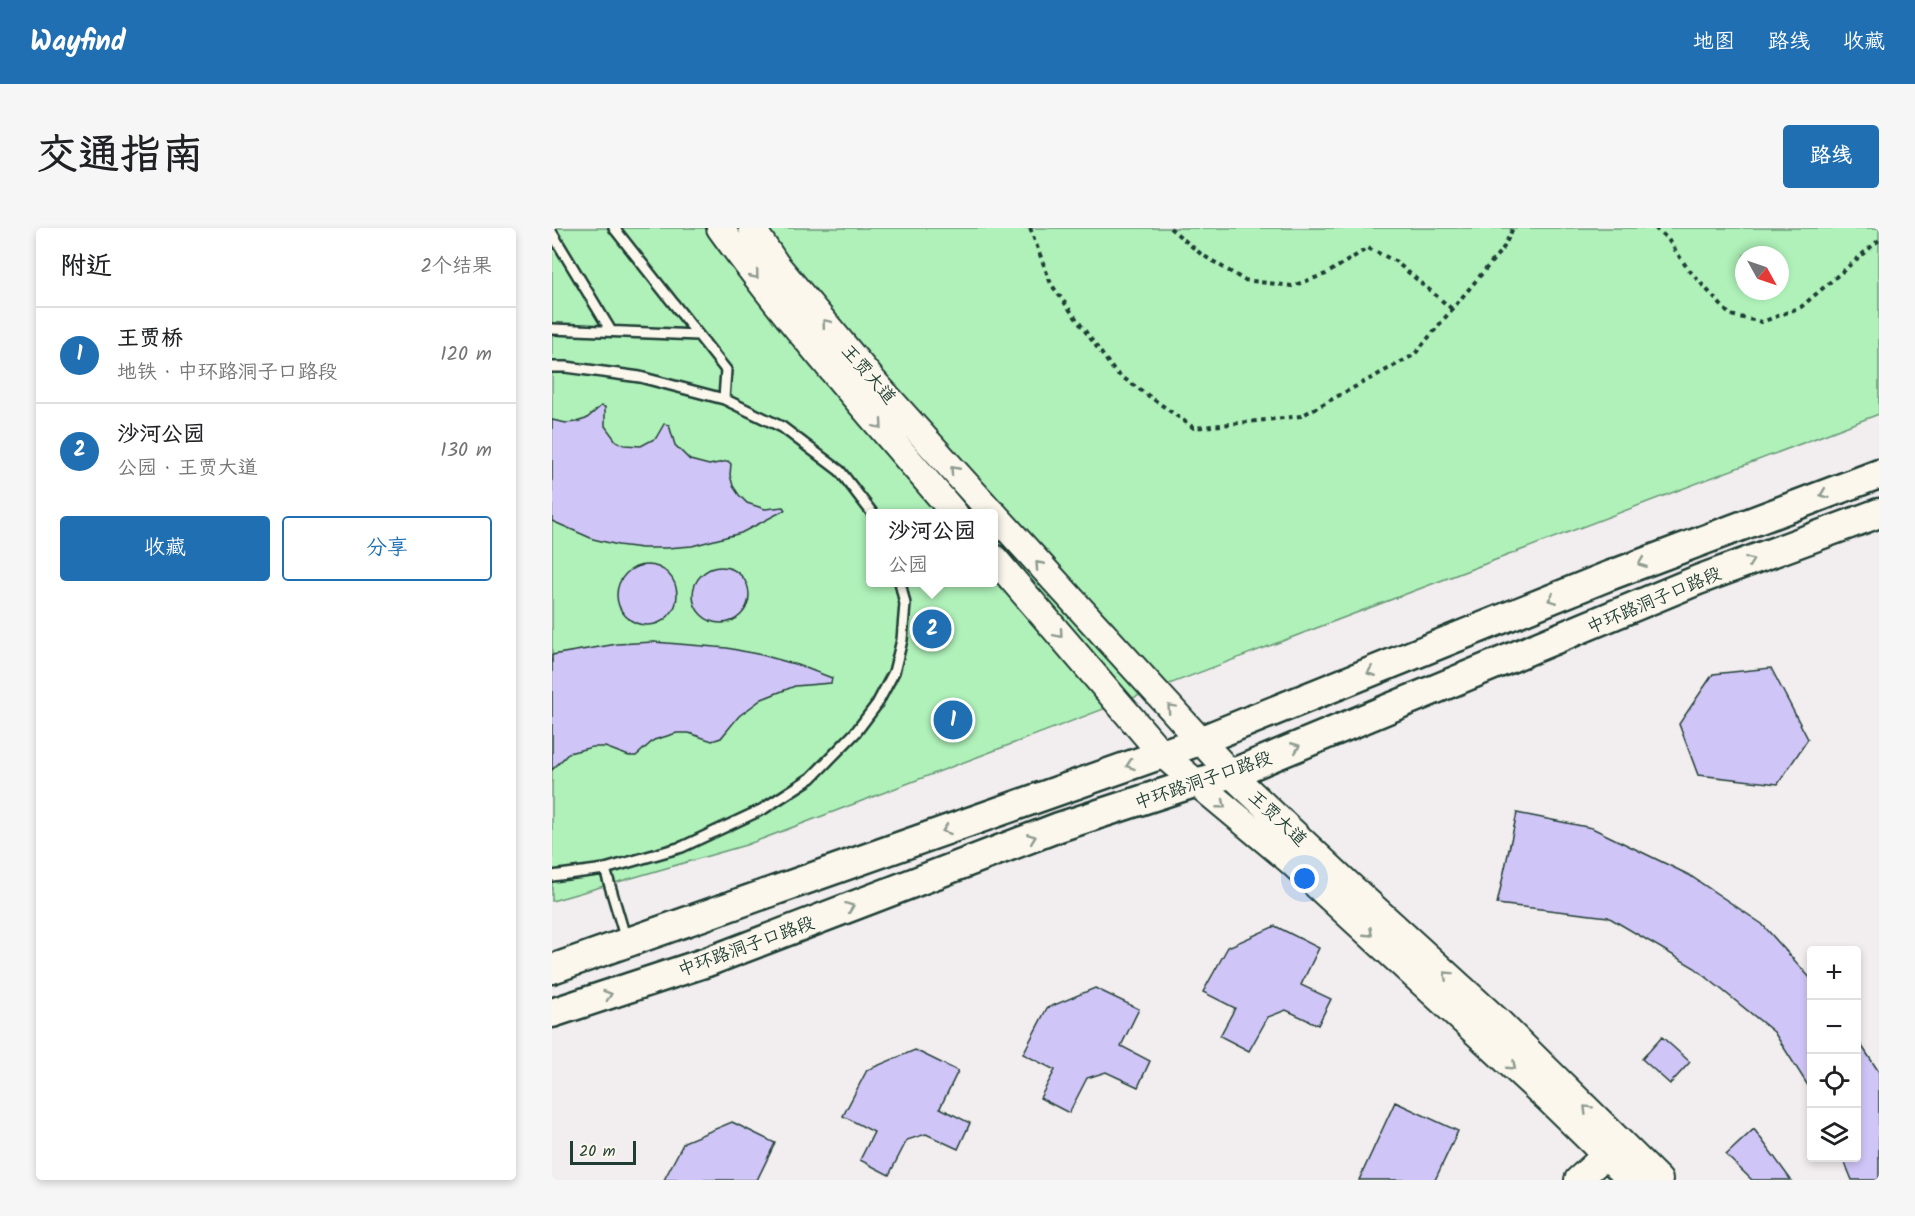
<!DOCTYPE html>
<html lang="zh">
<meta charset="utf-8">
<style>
body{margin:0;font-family:Kalam,"LXGW WenKai TC",sans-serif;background:#f6f6f6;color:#202124}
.controls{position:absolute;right:18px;bottom:18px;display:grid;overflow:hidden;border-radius:6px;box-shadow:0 3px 9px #0003}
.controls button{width:54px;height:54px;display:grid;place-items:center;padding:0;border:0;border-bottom:2px solid #e0e0e0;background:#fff;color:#202124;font:30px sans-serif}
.compass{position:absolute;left:1183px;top:18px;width:54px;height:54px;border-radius:50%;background:#fff;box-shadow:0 3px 9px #0003;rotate:130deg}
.scale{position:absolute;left:18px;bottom:15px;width:66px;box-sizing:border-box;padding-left:6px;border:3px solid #1f3d34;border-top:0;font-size:16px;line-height:21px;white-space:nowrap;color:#1f3d34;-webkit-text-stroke:4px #fbf7ec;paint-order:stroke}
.you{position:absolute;left:753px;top:651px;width:21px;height:21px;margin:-15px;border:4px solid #fff;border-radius:50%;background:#1a73e8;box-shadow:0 0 0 9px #1a73e833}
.badge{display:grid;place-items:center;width:39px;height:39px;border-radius:50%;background:#1f6fb2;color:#fff;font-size:20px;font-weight:700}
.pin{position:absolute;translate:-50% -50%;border:3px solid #fff;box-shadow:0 2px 6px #0006}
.popup{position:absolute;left:314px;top:281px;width:132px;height:78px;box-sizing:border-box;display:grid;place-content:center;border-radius:6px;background:#fff;filter:drop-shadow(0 2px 4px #0005);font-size:20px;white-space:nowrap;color:#757577}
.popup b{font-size:22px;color:#202124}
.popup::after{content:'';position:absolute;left:50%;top:100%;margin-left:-12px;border:12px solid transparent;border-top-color:#fff}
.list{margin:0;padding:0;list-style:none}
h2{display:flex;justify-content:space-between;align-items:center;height:78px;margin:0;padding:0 24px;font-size:26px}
h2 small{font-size:20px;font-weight:400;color:#757577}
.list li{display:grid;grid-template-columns:39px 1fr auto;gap:18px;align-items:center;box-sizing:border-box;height:96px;padding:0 24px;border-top:2px solid #e0e0e0}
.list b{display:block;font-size:22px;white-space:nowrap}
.list p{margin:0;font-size:20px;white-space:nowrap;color:#757577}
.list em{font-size:20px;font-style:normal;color:#757577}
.actions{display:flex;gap:12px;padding:18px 24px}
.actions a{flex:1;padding:14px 0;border:2px solid #1f6fb2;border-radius:6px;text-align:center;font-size:21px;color:#1f6fb2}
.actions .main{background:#1f6fb2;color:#fff}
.icon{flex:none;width:33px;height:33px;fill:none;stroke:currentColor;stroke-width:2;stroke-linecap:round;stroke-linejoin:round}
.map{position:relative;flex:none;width:1327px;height:952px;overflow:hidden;border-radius:6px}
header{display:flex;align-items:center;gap:36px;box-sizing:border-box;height:84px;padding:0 30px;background:#1f6fb2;color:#fff}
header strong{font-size:28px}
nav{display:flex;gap:33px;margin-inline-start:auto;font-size:21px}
.intro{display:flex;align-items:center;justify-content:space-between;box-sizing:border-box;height:144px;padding:0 36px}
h1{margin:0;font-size:42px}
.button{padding:15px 27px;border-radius:6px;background:#1f6fb2;color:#fff;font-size:21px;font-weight:700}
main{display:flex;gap:36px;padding:0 36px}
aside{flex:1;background:#fff;border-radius:6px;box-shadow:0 3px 9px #0003}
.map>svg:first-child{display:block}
</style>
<header>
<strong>Wayfind</strong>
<nav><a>地图</a><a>路线</a><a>收藏</a></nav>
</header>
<div class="intro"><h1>交通指南</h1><a class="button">路线</a></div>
<main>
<aside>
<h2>附近<small>2个结果</small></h2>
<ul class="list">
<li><span class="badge">1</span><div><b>王贾桥</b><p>地铁 · 中环路洞子口路段</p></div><em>120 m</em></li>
<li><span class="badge">2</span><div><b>沙河公园</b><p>公园 · 王贾大道</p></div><em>130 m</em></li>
</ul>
<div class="actions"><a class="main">收藏</a><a>分享</a></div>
</aside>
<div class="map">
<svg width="1327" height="952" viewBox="0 0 1327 952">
<rect width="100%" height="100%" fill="#f2edee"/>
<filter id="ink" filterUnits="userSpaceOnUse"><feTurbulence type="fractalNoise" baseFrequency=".0167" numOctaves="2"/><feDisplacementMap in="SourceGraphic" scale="12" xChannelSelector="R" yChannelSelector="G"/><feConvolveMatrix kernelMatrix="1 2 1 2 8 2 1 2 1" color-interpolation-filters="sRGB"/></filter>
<g filter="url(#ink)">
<path fill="#aff1b9" stroke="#679776" stroke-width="1.5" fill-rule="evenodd" d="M0 0H1327V186L194 617 0 673ZM1192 27H1228V63H1192ZM318 286H442V354H318Z"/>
<path fill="#d0c5f7" stroke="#1f3d34" stroke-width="1.5" d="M49 178 53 179V198L64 213 72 217 89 218 104 210 112 196 117 197 123 217 138 232 157 237 176 233 179 236 178 247 181 258 187 267 195 275 213 281 231 279 233 282 189 305 140 318 115 320H90L66 317 41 311 0 293V192L14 195 24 194 34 191Z
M65 367a30 30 0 1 1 60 0a30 30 0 1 1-60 0Z
M141 367a28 28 0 1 1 56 0a28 28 0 1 1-56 0Z
M102 414 175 420 210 427 246 437 280 450 279 455 243 458 210 471 187 488 169 510 160 513 137 505H125L102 512 84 528H77L53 519H40L17 525 0 542V427L65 416Z
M1219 440 1256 511 1226 556 1146 547 1127 496 1161 446Z
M965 585 1040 600 1137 647 1210 696 1260 752V864L1222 804 1143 740 1056 689 945 676Z
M723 698 767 720 749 757 779 771 766 797 734 782 716 789 697 823 668 808 683 780 651 764 676 719Z
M543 760 587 781 569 818 598 833 586 859 554 844 535 850 517 885 488 870 503 842 471 826 495 780Z
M1110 809 1138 834 1118 856 1090 831Z
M1304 809 1327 844V952H1300L1291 930H1304Z
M363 822 406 843 388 880 418 895 406 921 374 906 355 912 337 947 308 932 322 904 291 888 315 842Z
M843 874 906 903 883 952H807Z
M180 894 223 915 205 952H112L132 914Z
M1202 901 1239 952H1200L1174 927Z"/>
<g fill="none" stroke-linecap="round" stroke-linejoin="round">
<g stroke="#1f3d34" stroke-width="14">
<path id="lane" d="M62 0 174 142 172 171
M0 5 59 103
M0 101 146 107
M0 139H14L88 149 172 171 230 199 288 243 321 286
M53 641 74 712
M0 648 53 641 130 619 211 581 259 550 304 504 325 476 342 444 350 412 353 376 348 354"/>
</g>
<g stroke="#1f3d34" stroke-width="30">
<path id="secondary" d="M168 0C240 100 323 192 403 286
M200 0 223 35 323 155 441 286
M442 286 679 546 796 656 945 792 1107 952
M442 330 610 526 737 632 997 872 1079 952
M1026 952 1066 916"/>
</g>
<g stroke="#1f3d34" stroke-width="33">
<path id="primary" d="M0 741 650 512 1054 349 1327 246
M0 785 155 734 507 599 642 555 679 546 1146 352 1327 285"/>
</g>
<path stroke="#1f3d34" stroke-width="4" stroke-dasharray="4.5 4.5" stroke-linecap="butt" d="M478 0 499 56 563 144 642 200 749 188 862 127 952 19 961 0
M618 0 649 26 692 52 740 58 774 46 816 20 843 33 900 81
M1103 0 1115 10 1136 41 1178 87 1210 94 1249 79 1327 12"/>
<use href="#lane" stroke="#fbf7ec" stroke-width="9"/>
<use href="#secondary" stroke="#fbf7ec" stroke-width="26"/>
<use href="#primary" stroke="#fbf7ec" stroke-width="28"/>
</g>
<defs><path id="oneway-chevron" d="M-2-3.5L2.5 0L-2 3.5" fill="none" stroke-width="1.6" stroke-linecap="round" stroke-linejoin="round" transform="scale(1.5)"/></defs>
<g stroke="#8d9a90">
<use href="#oneway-chevron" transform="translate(203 47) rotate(51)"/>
<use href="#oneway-chevron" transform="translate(274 95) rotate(-130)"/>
<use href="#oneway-chevron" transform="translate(327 197) rotate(49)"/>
<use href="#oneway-chevron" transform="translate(402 242) rotate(-132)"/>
<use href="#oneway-chevron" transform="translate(1272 266) rotate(159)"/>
<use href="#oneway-chevron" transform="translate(1198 333) rotate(-20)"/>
<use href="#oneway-chevron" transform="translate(1090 335) rotate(159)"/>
<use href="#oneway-chevron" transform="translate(487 337) rotate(-132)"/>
<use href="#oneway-chevron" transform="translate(1000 371) rotate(158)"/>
<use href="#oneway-chevron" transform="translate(507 406) rotate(49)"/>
<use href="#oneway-chevron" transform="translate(819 444) rotate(158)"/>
<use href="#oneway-chevron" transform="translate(619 480) rotate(-133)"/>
<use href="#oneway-chevron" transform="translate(744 519) rotate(-22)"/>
<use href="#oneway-chevron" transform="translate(578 537) rotate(161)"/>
<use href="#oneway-chevron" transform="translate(670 577) rotate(39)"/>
<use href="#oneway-chevron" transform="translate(394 602) rotate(161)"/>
<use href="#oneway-chevron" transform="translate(480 610) rotate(-21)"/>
<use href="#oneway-chevron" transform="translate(298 679) rotate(-21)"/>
<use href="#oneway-chevron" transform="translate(817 705) rotate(43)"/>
<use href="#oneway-chevron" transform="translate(895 747) rotate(-138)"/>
<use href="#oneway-chevron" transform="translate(56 767) rotate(-18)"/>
<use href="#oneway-chevron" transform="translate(960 838) rotate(43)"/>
<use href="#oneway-chevron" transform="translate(1035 881) rotate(-135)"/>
</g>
</g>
<g text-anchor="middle" stroke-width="4.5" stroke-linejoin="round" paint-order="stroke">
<g font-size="18" fill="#1f3d34" stroke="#fbf7ec">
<text transform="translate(317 146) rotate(49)" y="6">王贾大道</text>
<text transform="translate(1102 372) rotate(-23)" y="6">中环路洞子口路段</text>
<text transform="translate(651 552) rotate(-19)" y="6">中环路洞子口路段</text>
<text transform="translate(726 590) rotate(43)" y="6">王贾大道</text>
<text transform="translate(194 718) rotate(-20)" y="6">中环路洞子口路段</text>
</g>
</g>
</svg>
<div class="controls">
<button>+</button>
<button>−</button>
<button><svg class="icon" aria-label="locate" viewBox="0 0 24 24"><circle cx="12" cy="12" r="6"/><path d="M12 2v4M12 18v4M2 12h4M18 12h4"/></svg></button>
<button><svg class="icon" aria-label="layers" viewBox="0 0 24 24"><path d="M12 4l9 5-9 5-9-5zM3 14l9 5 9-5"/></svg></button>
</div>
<svg class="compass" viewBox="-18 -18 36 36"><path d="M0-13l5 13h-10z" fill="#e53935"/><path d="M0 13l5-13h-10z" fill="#757577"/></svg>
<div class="scale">20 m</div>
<div class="you"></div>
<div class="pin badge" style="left:401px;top:492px">1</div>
<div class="pin badge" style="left:380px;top:401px">2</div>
<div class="popup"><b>沙河公园</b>公园</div>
</div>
</main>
